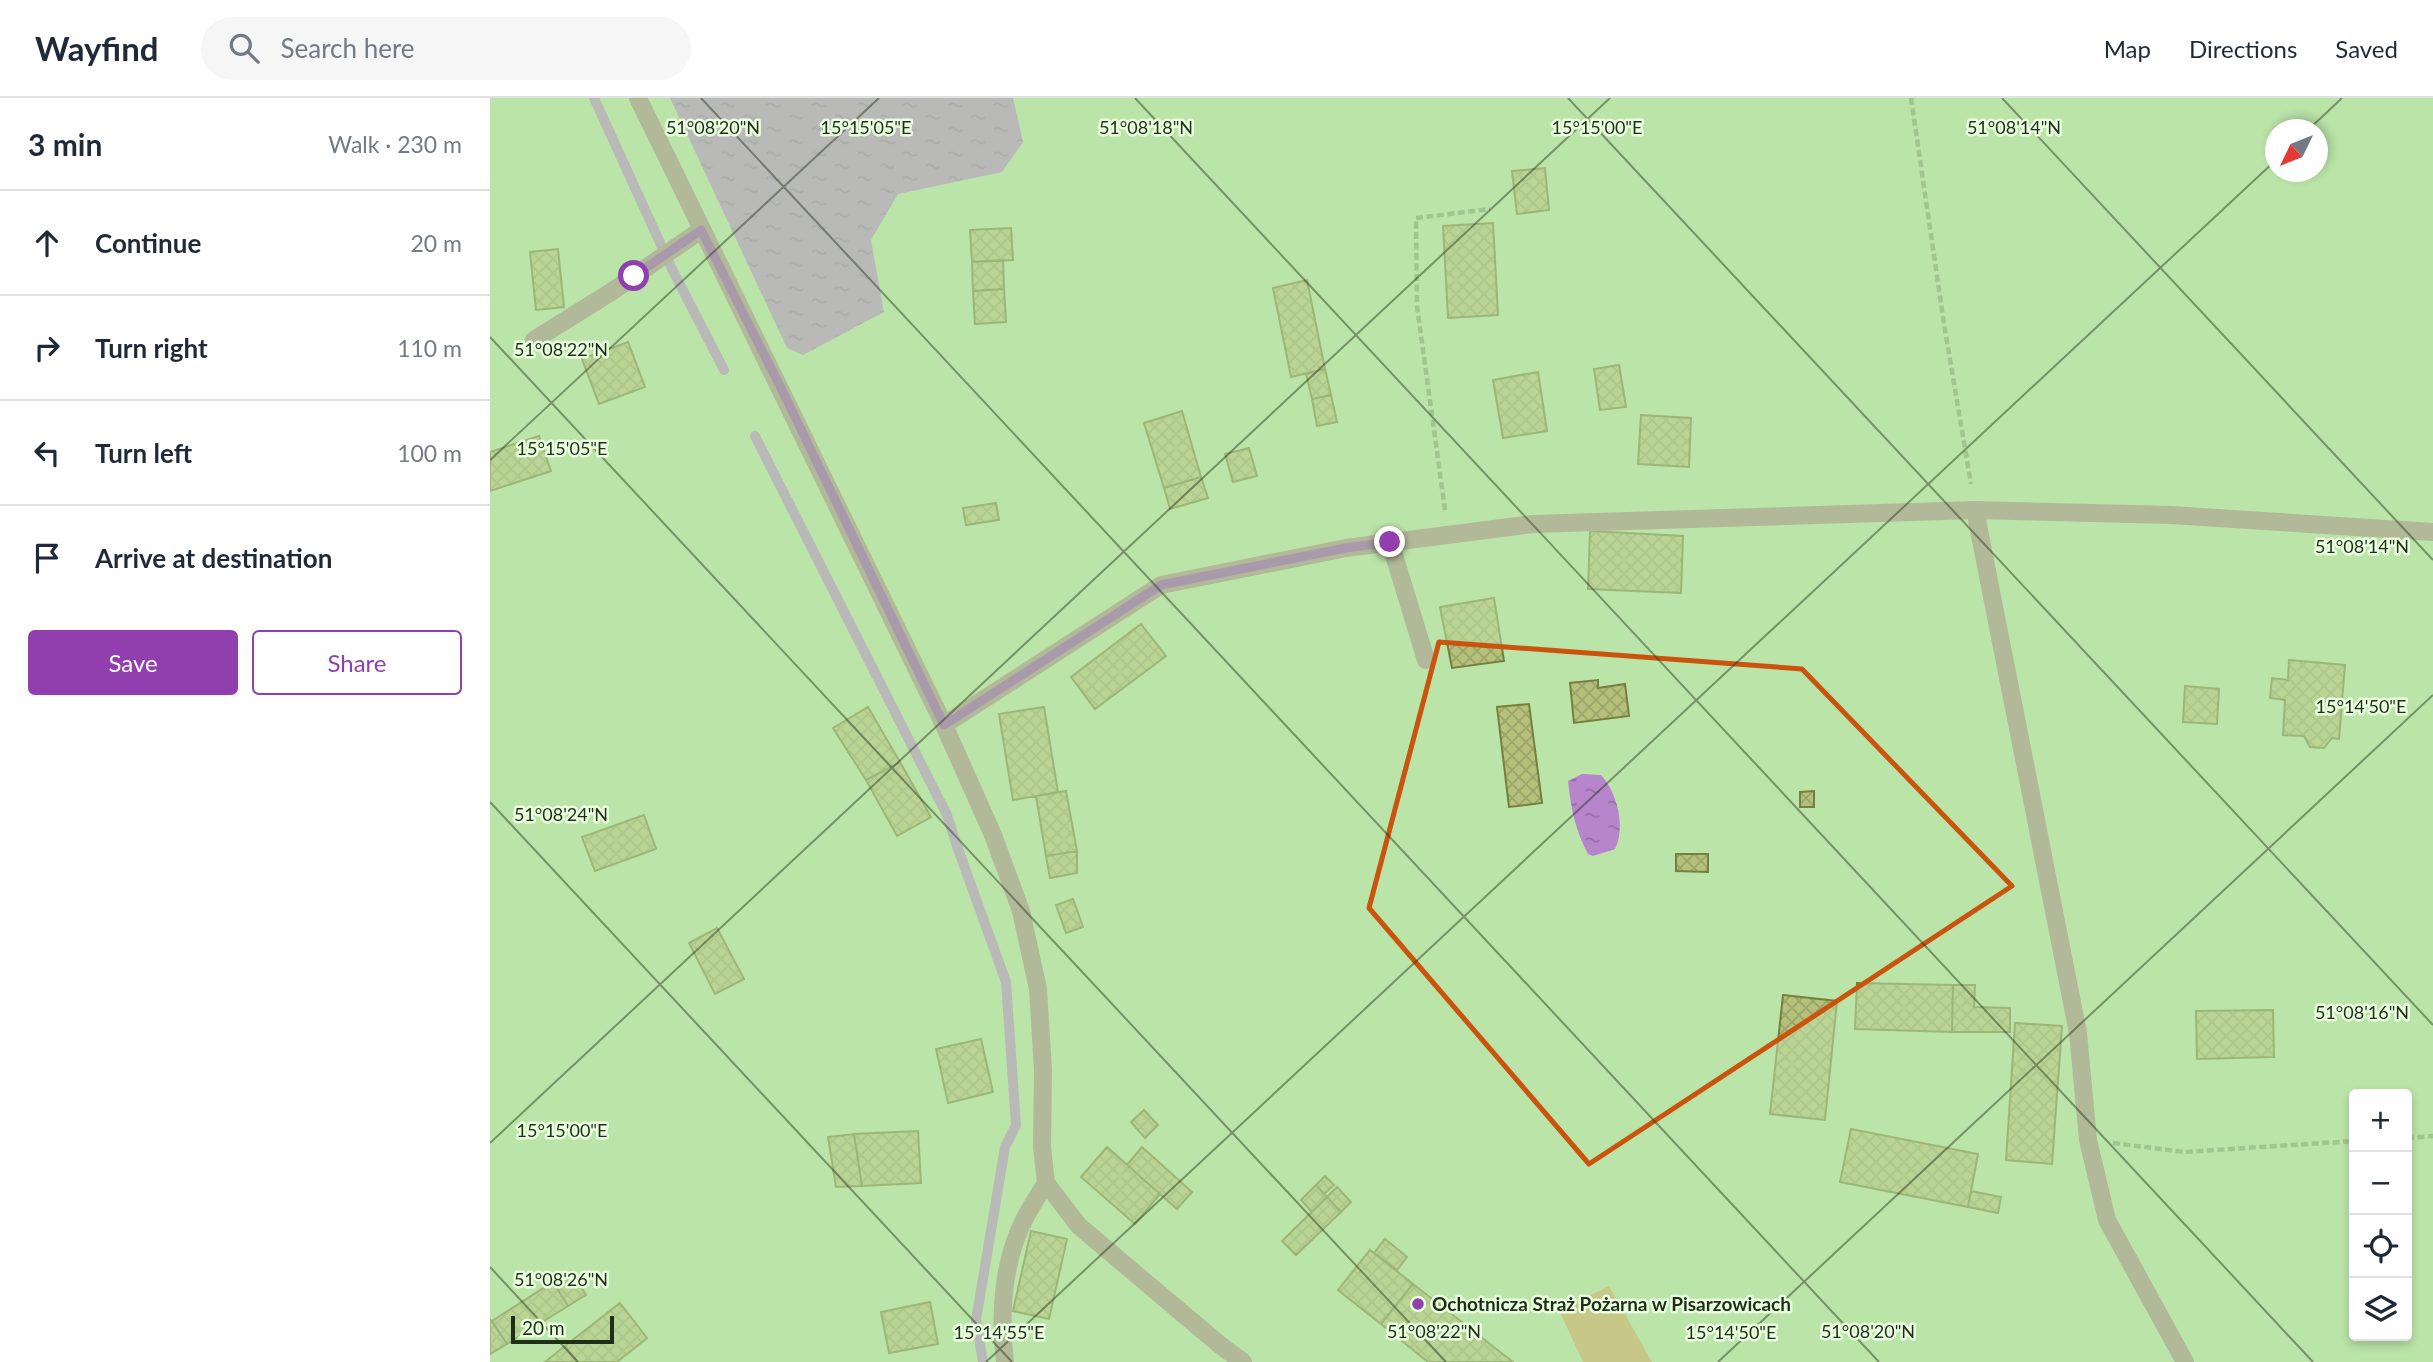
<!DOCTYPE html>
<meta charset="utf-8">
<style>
body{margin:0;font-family:Lato,sans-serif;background:#f6f6f7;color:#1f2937}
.controls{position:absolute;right:21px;bottom:21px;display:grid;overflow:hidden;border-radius:7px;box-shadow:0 4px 10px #0003}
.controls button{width:63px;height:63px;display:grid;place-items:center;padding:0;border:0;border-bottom:2px solid #e0e1e3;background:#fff;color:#1f2937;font:35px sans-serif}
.compass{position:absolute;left:1775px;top:21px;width:63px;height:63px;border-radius:50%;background:#fff;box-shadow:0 4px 10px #0003;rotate:227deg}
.scale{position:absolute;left:21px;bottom:18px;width:103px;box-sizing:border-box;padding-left:7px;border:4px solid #1f2e17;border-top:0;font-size:19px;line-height:24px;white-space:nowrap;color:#1f2e17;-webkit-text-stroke:5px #eaffe0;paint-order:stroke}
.stop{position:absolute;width:21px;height:21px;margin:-16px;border:5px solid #913faf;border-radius:50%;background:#fff}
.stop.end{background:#913faf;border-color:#fff;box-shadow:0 2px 7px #0008}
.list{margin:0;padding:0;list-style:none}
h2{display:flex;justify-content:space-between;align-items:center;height:91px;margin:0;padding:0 28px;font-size:30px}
h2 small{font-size:23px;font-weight:400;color:#747a83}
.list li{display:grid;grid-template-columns:46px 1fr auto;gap:21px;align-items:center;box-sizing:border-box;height:105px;padding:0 28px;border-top:2px solid #e0e1e3}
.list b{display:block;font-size:26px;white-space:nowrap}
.list em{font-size:23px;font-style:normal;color:#747a83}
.actions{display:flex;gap:14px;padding:21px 28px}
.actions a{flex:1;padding:16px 0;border:2px solid #913faf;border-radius:7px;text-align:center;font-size:24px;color:#913faf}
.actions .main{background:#913faf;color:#fff}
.icon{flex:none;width:38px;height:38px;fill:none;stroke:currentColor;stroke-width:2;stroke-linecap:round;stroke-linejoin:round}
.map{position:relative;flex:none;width:1943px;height:1264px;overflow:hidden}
header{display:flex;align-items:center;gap:42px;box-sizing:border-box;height:98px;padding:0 35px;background:#fff;border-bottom:2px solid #e0e1e3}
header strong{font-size:33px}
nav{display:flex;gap:38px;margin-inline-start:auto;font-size:24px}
.search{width:490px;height:63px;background:#f6f6f7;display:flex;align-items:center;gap:18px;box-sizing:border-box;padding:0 24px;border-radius:38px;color:#747a83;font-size:26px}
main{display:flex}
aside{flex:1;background:#fff}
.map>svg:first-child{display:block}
</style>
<header>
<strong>Wayfind</strong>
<div class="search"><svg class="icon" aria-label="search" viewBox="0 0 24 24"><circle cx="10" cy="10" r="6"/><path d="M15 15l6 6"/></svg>Search here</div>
<nav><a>Map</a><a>Directions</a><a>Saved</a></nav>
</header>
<main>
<aside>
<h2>3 min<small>Walk · 230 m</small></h2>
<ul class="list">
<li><svg class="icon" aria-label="ahead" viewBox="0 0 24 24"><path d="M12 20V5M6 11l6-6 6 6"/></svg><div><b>Continue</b></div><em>20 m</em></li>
<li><svg class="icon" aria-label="right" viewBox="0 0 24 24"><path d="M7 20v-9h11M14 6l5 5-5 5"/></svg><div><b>Turn right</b></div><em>110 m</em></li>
<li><svg class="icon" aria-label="left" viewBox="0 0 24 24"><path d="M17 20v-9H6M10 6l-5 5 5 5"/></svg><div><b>Turn left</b></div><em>100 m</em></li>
<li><svg class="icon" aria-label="arrive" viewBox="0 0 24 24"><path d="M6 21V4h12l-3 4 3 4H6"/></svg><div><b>Arrive at destination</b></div></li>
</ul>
<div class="actions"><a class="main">Save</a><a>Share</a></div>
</aside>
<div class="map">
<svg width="1943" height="1264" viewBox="0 0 1943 1264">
<defs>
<pattern id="water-ripples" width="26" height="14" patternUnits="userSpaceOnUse" patternTransform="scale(1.75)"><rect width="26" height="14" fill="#b785cc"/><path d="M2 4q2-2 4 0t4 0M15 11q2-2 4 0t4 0" fill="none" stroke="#946da5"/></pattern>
<pattern id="building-cross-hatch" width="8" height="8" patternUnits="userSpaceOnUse" patternTransform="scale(1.75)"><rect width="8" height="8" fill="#b5c07b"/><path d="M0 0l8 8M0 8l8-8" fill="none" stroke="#9ba56a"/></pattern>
</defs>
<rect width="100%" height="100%" fill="#bbe4a8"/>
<path fill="#d4a663" d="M1119 1188 1162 1264H1093L1069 1212Z"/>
<path fill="url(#water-ripples)" d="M180 0H523L533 44 512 74 408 96 381 142 394 214 313 257 297 250Z
M1092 676 1111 677C1127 694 1136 729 1125 751L1103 758 1098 756C1085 732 1081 710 1078 683Z"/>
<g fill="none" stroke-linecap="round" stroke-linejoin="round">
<path stroke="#b785cc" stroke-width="10" d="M104 0 182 171 234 272
M265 338 457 717 468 751 516 884 526 1027 515 1049 486 1222 493 1264"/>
</g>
<path fill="url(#building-cross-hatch)" stroke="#767f3c" stroke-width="2" d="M1055 70 1059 112 1027 116 1022 73Z
M1003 125 1008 217 958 220 953 128Z
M521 130 523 162 482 164 480 132Z
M68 151 74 209 46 212 40 154Z
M513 162 514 191 483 193 482 164Z
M817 182 835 271 801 279 783 190Z
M514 191 516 224 485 226 483 193Z
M138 244 155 289 109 306 92 261Z
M1129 267 1136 309 1110 312 1104 271Z
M835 271 841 297 822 301 816 276Z
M1048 274 1057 333 1013 340 1003 282Z
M841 297 847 324 827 328 822 301Z
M692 313 711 379 674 390 654 325Z
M1151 317 1201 320 1199 369 1148 366Z
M49 338 61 373 0 393V354Z
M759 350 767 378 743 384 735 356Z
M711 379 718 400 680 411 674 390Z
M506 405 509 422 476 427 473 410Z
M1100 433 1193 438 1191 495 1098 491Z
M1004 500 1014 563 962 570 950 509Z
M651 526 676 558 605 611 581 579Z
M1799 562 1855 567 1849 641 1842 640 1834 650 1820 649 1814 638 1793 637 1795 602 1780 600 1782 580 1798 582Z
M1108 582V590L1135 586 1139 618 1084 625 1080 585Z
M1695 588 1729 591 1727 626 1693 624Z
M1039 606 1052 705 1019 709 1007 609Z
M378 609 410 664 376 682 343 630Z
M554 609 568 694 523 702 509 616Z
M410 664 441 719 407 738 376 682Z
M576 693 587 753 556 758 546 698Z
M1324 693V709H1310V694Z
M154 717 166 751 105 773 92 739Z
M587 753V775L560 780 556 758Z
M1186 756H1218V774L1186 773Z
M583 801 593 829 576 835 566 807Z
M227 830 254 881 225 896 199 845Z
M1367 885 1463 887 1462 934 1365 931Z
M1463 887H1485L1484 909 1520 910V934H1462Z
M1293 897 1347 903 1335 1022 1280 1016Z
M1783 912 1784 959 1707 961 1706 913Z
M1525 925 1572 928 1562 1066 1516 1062Z
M491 941 503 994 458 1005 446 951Z
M654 1012 668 1027 655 1040 641 1024Z
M1361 1031 1488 1056 1478 1109 1350 1084Z
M428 1033 431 1085 372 1088 364 1036Z
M364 1036 372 1088 346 1089 338 1039Z
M617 1049 670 1096 645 1126 591 1079Z
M652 1049 702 1094 687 1111 637 1067Z
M835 1078 844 1087 834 1096 826 1087Z
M826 1087 837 1099 822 1114 811 1102Z
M847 1089 861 1104 851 1114 837 1099Z
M1481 1093 1511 1099 1508 1115 1478 1109Z
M837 1099 851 1114 806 1157 792 1143Z
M541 1133 577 1141 559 1221 523 1213Z
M895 1141 917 1159 907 1172 884 1155Z
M880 1152 923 1186 891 1226 848 1192Z
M81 1173 96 1197 78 1208 63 1184Z
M63 1184 78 1208 17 1246 2 1223Z
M923 1186 1023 1264H938L891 1226Z
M440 1204 448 1246 399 1255 391 1214Z
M130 1205 157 1240 127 1264H87L75 1248Z
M0 1221 17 1246 0 1256Z
M75 1248 87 1264H55Z"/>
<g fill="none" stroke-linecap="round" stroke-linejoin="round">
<path stroke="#809f71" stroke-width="4.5" stroke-dasharray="7 3.5" stroke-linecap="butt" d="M1421 0 1454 226 1481 386
M955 412 927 208 926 120 1000 111
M1917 1040 1943 1038
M1623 1045 1694 1054 1864 1043"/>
<path stroke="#a68586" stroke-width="18" d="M148 0 454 627 503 737 531 813 548 891 553 972 552 1049 556 1085 589 1128 730 1247 753 1264
M44 242 121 194 211 132
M1485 412 1588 935 1598 1042 1617 1122 1695 1264
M900 444 936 562
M454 627 671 487 856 450 1043 426 1485 412 1681 417 1943 434
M515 1264C509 1216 513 1161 536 1118 542 1107 549 1096 556 1085"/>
</g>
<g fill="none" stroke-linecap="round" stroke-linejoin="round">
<path stroke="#913faf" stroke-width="9" d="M144 178 211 132 290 288 454 627 671 487 856 450 900 444"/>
</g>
<path d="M0 0H1943V1264H0ZM949 544 1312 571 1522 788 1099 1066 879 810Z" fill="#bbe4a8" fill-opacity=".55" fill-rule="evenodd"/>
<path fill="none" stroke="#ca530e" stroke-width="5" stroke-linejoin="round" d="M949 544 1312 571 1522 788 1099 1066 879 810Z"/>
<path fill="none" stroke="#1f2e17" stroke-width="2" stroke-opacity="0.45" d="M211 0 1389 1264M645 0 1823 1264M1078 0 1943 927M1512 0 1943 462M1818 32 1852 0M0 239 956 1264M0 362 389 0M0 704 522 1264M0 1045 1120 0M0 1169 88 1264M496 1264 1786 62M1228 1264 1943 597"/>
<circle fill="#913faf" stroke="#eaffe0" stroke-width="2.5" cx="928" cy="1206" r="7"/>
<g text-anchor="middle" stroke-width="5" stroke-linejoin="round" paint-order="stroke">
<g font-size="19" font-weight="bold" fill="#1f2e17" stroke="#eaffe0" text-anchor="start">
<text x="942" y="1213">Ochotnicza Straż Pożarna w Pisarzowicach</text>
</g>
</g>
<g font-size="18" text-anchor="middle" fill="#1f2e17" stroke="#eaffe0" stroke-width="5" stroke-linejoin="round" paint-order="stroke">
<text x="376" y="36">15°15'05"E</text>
<text x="1107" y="36">15°15'00"E</text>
<text x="223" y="36">51°08'20"N</text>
<text x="656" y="36">51°08'18"N</text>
<text x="1524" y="36">51°08'14"N</text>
<text x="71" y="258">51°08'22"N</text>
<text x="72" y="357">15°15'05"E</text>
<text x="1872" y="455">51°08'14"N</text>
<text x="1871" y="615">15°14'50"E</text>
<text x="71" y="723">51°08'24"N</text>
<text x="1872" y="921">51°08'16"N</text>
<text x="72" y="1039">15°15'00"E</text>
<text x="71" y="1188">51°08'26"N</text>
<text x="944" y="1240">51°08'22"N</text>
<text x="1378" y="1240">51°08'20"N</text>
<text x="509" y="1241">15°14'55"E</text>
<text x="1241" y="1241">15°14'50"E</text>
</g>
</svg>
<div class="controls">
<button>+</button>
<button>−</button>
<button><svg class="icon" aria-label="locate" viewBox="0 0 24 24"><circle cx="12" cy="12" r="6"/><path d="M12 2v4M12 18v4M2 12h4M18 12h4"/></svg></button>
<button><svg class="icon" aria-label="layers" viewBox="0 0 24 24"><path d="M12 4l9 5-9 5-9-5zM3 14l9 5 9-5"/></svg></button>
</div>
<svg class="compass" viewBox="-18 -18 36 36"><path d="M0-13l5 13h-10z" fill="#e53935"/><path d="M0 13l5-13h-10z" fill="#747a83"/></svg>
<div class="scale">20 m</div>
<div class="stop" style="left:144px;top:178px"></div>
<div class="stop end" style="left:900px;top:444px"></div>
</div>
</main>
